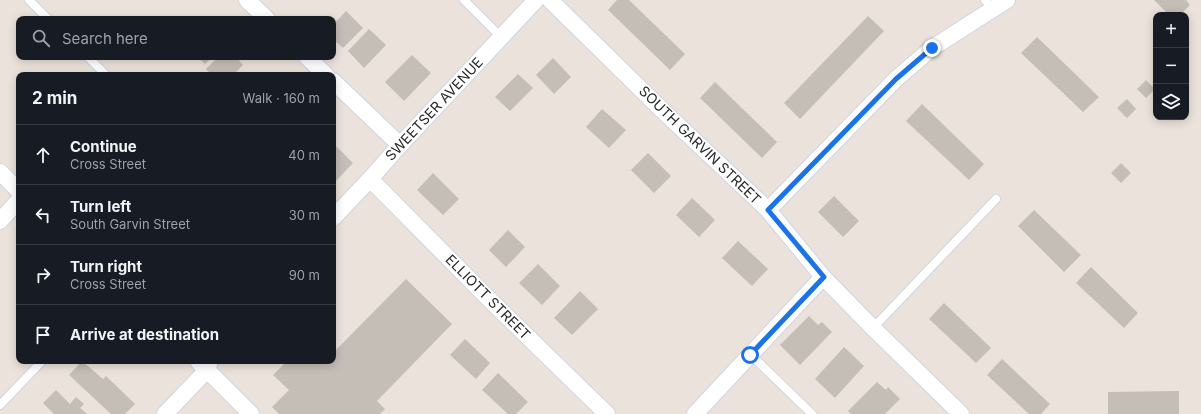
<!DOCTYPE html>
<meta charset="utf-8">
<style>
body{margin:0;font-family:Inter,sans-serif;background:#20242c;color:#f1f3f6}
.controls{position:absolute;right:12px;top:12px;display:grid;overflow:hidden;border-radius:8px;box-shadow:0 2px 10px #0003}
.controls button{width:36px;height:36px;display:grid;place-items:center;padding:0;border:0;border-bottom:1px solid #363941;background:#171b24;color:#f1f3f6;font:20px sans-serif}
.stop{position:absolute;width:12px;height:12px;margin:-9px;border:3px solid #1a73e8;border-radius:50%;background:#fff}
.stop.end{background:#1a73e8;border-color:#fff;box-shadow:0 1px 4px #0008}
.list{margin:0;padding:0;list-style:none}
h2{display:flex;justify-content:space-between;align-items:center;height:52px;margin:0;padding:0 16px;font-size:17px}
h2 small{font-size:13px;font-weight:400;color:#9ea1a6}
.list li{display:grid;grid-template-columns:26px 1fr auto;gap:12px;align-items:center;box-sizing:border-box;height:60px;padding:0 16px;border-top:1px solid #363941}
.list b{display:block;font-size:15px;white-space:nowrap}
.list p{margin:0;font-size:13px;white-space:nowrap;color:#9ea1a6}
.list em{font-size:13px;font-style:normal;color:#9ea1a6}
.icon{flex:none;width:22px;height:22px;fill:none;stroke:currentColor;stroke-width:2;stroke-linecap:round;stroke-linejoin:round}
.map{position:relative;flex:none;width:1201px;height:414px;overflow:hidden}
.search{position:absolute;background:#171b24;box-shadow:0 2px 10px #0003;left:16px;top:16px;width:320px;height:44px;display:flex;align-items:center;gap:10px;box-sizing:border-box;padding:0 14px;border-radius:8px;color:#9ea1a6;font-size:15px}
.panel{position:absolute;background:#171b24;box-shadow:0 2px 10px #0003;left:16px;top:72px;width:320px;height:292px;border-radius:8px}
.map>svg:first-child{display:block}
</style>
<div class="map">
<svg width="1201" height="414" viewBox="0 0 1201 414">
<rect width="100%" height="100%" fill="#ebe3db"/>
<path fill="#c4beb6" d="M617 0H629L685 54 670 70 608 10Z
M1154 0H1186L1190 5 1180 15H1169Z
M346 11 363 28 343 48 333 39V25Z
M868 16 884 31 800 119 784 103Z
M369 29 386 45 364 68 348 51Z
M1037 37 1099 97 1083 112 1021 53Z
M412 55 431 73 404 101 385 82Z
M197 57H212L205 64Z
M218 57H236L243 65 233 75H212L206 69Z
M553 58 571 77 554 94 536 75Z
M518 74 533 88 510 111 495 97Z
M1146 80 1155 89 1146 98 1137 89Z
M715 82 777 142 762 158 700 98Z
M1127 99 1136 109 1127 118 1117 108Z
M922 104 984 164 969 180 906 121Z
M602 109 626 130 609 148 586 127Z
M335 145 353 163 333 184V148Z
M648 153 671 176 654 193 631 170Z
M1121 163 1131 173 1121 183 1111 173Z
M433 173 459 199 443 215 417 190Z
M834 196 859 221 843 237 818 212Z
M692 198 715 220 699 237 676 215Z
M1034 210 1081 255 1064 272 1018 226Z
M508 230 525 247 506 267 489 250Z
M738 241 768 269 752 286 722 258Z
M538 264 560 286 542 305 519 283Z
M1091 267 1138 313 1124 328 1076 283Z
M406 279 452 324 377 401 385 409 380 414H279L272 407 289 390 273 375 287 361H333V353Z
M580 291 598 309 572 335 554 318Z
M944 303 991 348 976 363 929 319Z
M809 316 818 325 822 322 832 332 800 365 780 345Z
M465 339 490 363 476 379 450 355Z
M844 347 864 366 835 398 815 379Z
M1002 359 1050 404 1041 414H1029L987 375Z
M82 361 103 379 106 376 135 404 125 414H111L69 375Z
M498 373 528 402 516 414H508L482 390Z
M877 382 886 390 888 387 900 399 885 414H851L848 411Z
M56 390 70 404 76 397 84 404 80 408 87 414H54L43 403Z
M1179 391V414H1108V392Z"/>
<g fill="none" stroke-linecap="round" stroke-linejoin="round">
<g stroke="#d0d4e2" stroke-width="10">
<path id="lane" d="M29 0 48 19
M464 0 501 37
M985 0 993 9
M88 57 106 75
M873 328 996 199
M751 355 812 414
M0 405 42 361"/>
</g>
<g stroke="#d0d4e2" stroke-width="18">
<path id="street" d="M247 0 267 19
M550 0 662 110 768 210 823 277 873 328 961 414
M307 57 326 75
M333 81 400 145
M0 172 19 191
M370 179 491 301 607 414
M768 210 896 79 932 48 1007 0
M333 218 370 179 400 145 536 0
M0 221 19 200
M198 361 251 414
M165 414 207 370 210 361
M695 414 823 277"/>
</g>
<use href="#lane" stroke="#fff" stroke-width="8"/>
<use href="#street" stroke="#fff" stroke-width="16"/>
</g>
<g fill="none" stroke-linecap="round" stroke-linejoin="round">
<path stroke="#1a73e8" stroke-width="5" d="M750 355 824 277 768 210 896 79 932 48"/>
</g>
<g text-anchor="middle" stroke-width="3" stroke-linejoin="round" paint-order="stroke">
<g font-size="14" fill="#292929" stroke="#fff">
<text transform="translate(434 109) rotate(-47)" y="5">SWEETSER AVENUE</text>
<text transform="translate(700 145) rotate(44)" y="5">SOUTH GARVIN STREET</text>
<text transform="translate(488 297) rotate(45)" y="5">ELLIOTT STREET</text>
</g>
</g>
</svg>
<div class="controls">
<button>+</button>
<button>−</button>
<button><svg class="icon" aria-label="layers" viewBox="0 0 24 24"><path d="M12 4l9 5-9 5-9-5zM3 14l9 5 9-5"/></svg></button>
</div>
<div class="stop" style="left:750px;top:355px"></div>
<div class="stop end" style="left:932px;top:48px"></div>
<div class="search"><svg class="icon" aria-label="search" viewBox="0 0 24 24"><circle cx="10" cy="10" r="6"/><path d="M15 15l6 6"/></svg>Search here</div>
<section class="panel">
<h2>2 min<small>Walk · 160 m</small></h2>
<ul class="list">
<li><svg class="icon" aria-label="ahead" viewBox="0 0 24 24"><path d="M12 20V5M6 11l6-6 6 6"/></svg><div><b>Continue</b><p>Cross Street</p></div><em>40 m</em></li>
<li><svg class="icon" aria-label="left" viewBox="0 0 24 24"><path d="M17 20v-9H6M10 6l-5 5 5 5"/></svg><div><b>Turn left</b><p>South Garvin Street</p></div><em>30 m</em></li>
<li><svg class="icon" aria-label="right" viewBox="0 0 24 24"><path d="M7 20v-9h11M14 6l5 5-5 5"/></svg><div><b>Turn right</b><p>Cross Street</p></div><em>90 m</em></li>
<li><svg class="icon" aria-label="arrive" viewBox="0 0 24 24"><path d="M6 21V4h12l-3 4 3 4H6"/></svg><div><b>Arrive at destination</b></div></li>
</ul>
</section>
</div>
